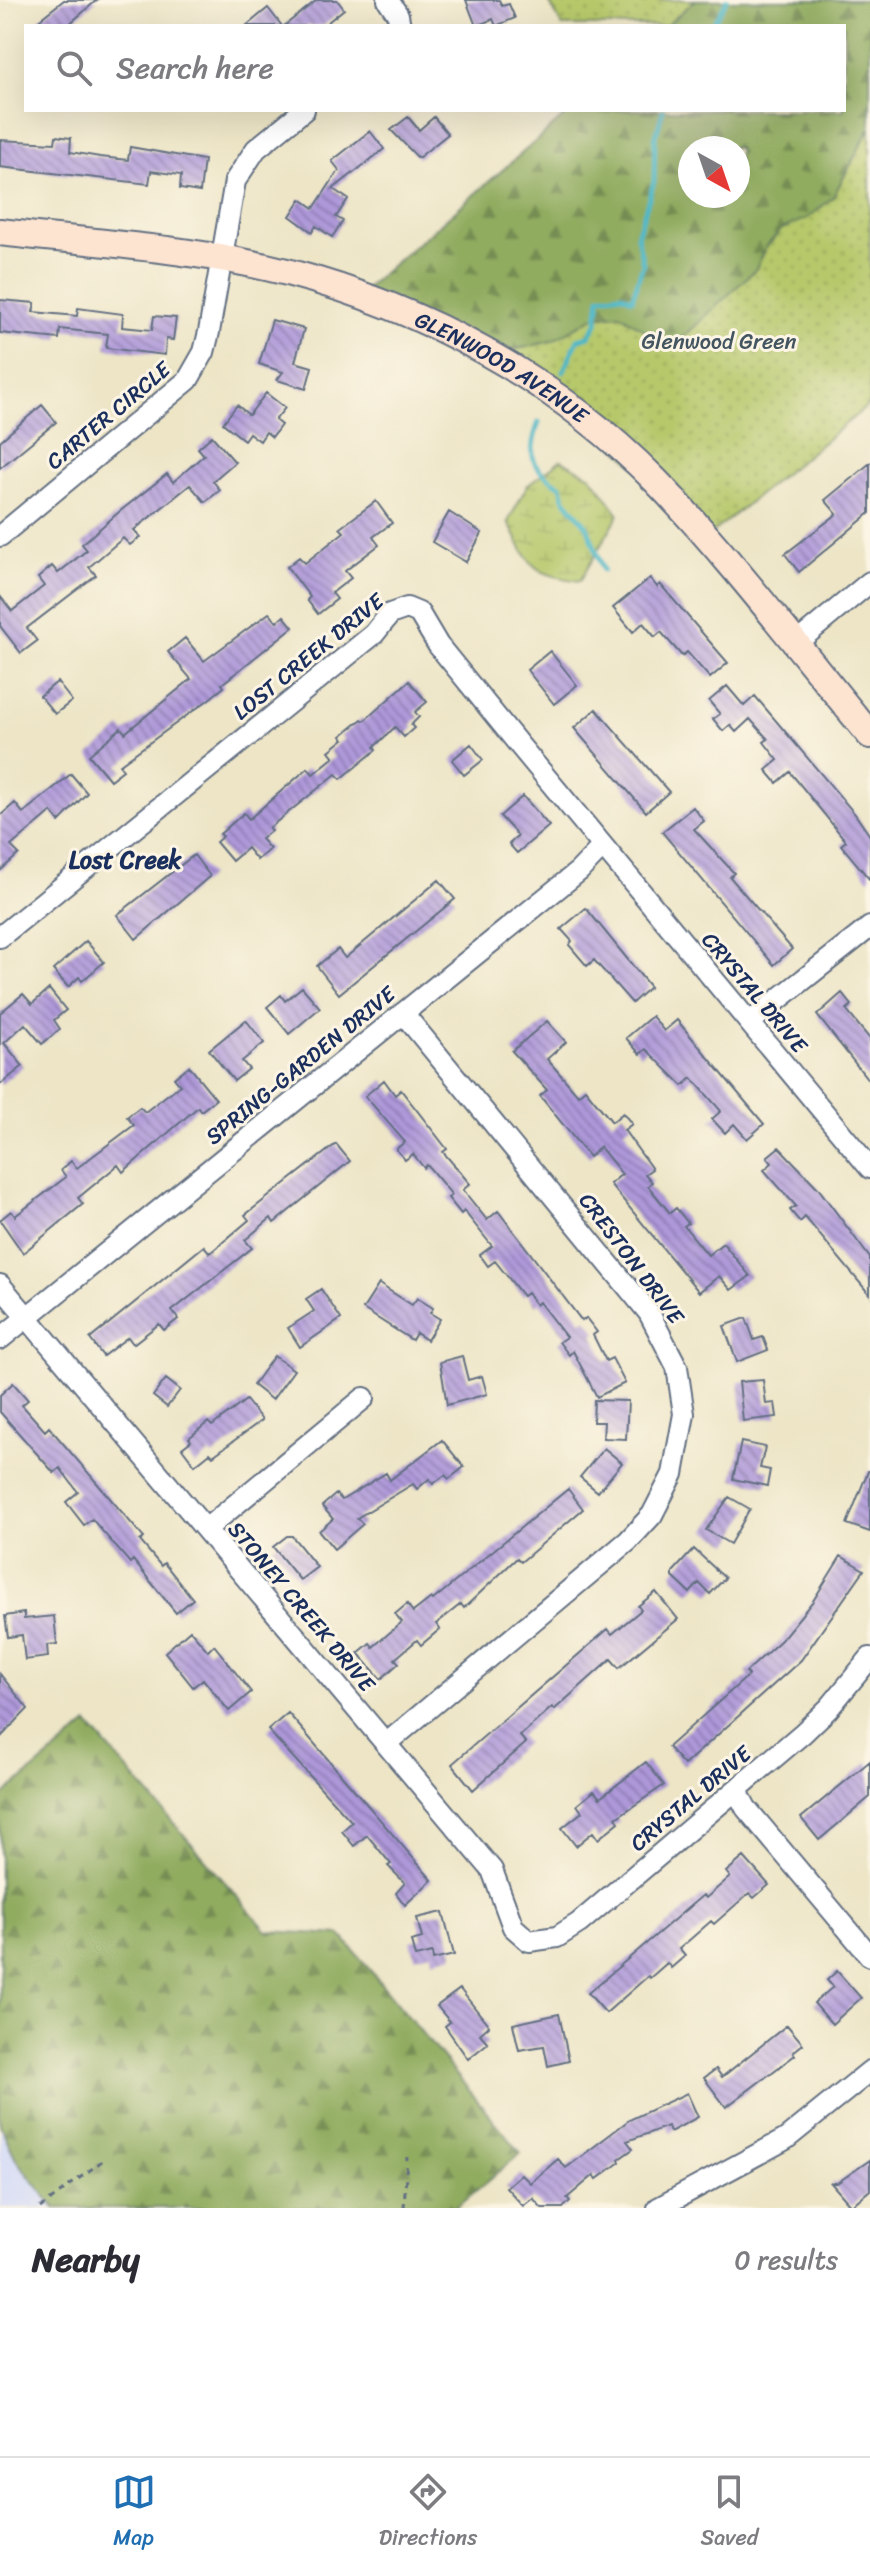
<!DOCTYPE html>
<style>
body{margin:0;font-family:Sriracha,sans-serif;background:#f2f2f3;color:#2b2b33}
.compass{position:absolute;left:678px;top:136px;width:72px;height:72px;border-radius:50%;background:#fff;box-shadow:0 8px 32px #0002;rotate:140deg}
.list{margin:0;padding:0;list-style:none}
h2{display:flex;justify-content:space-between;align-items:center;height:104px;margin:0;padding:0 32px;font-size:34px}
h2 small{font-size:26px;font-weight:400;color:#7c7c81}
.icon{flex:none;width:44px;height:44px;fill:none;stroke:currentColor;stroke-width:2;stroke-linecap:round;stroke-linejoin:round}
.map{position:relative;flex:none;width:870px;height:2208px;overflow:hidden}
.search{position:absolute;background:#fff;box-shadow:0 8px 32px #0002;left:24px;right:24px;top:24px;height:88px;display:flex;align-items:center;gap:20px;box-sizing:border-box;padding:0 28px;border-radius:0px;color:#7c7c81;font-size:30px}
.sheet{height:248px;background:#fff}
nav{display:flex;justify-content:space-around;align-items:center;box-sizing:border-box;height:112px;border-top:2px solid #e1e1e2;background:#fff;font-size:22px;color:#7c7c81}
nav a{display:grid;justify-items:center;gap:4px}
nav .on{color:#1f6fb2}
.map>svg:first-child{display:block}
</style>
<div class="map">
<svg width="870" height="2208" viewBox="0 0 870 2208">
<defs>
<pattern id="grass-dots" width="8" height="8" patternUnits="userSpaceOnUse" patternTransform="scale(2)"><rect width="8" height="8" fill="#b6c86b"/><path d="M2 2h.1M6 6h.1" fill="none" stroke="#9cac5f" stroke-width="1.8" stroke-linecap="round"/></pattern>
<pattern id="forest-firs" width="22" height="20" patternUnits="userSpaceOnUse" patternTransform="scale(2)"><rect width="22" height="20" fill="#90ac5f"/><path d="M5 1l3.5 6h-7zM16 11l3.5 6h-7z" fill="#758c52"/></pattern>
<pattern id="wetland-marsh" width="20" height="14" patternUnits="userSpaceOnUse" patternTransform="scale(2)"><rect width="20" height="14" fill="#b6c86b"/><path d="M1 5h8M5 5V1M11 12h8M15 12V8" fill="none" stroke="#9cac5f"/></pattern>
<pattern id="building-back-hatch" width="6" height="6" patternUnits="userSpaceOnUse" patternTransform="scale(2)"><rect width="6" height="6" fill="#ae98d9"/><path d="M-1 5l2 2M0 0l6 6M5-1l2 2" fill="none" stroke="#8d7cb3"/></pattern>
</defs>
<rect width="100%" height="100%" fill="#fcf5e5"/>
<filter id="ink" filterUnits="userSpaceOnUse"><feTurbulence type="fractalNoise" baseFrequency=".0125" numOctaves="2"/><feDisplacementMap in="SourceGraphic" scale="16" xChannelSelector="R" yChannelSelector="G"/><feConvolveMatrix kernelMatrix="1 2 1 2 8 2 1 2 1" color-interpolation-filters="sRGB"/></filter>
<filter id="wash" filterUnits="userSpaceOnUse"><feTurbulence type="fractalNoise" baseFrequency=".006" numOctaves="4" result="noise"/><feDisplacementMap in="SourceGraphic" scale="32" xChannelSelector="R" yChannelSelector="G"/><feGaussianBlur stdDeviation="1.8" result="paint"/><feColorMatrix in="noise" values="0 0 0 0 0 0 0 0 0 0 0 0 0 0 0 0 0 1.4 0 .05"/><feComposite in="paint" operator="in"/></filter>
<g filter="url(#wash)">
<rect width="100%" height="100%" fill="#ede5c6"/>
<path fill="#d1d9f9" d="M0 2125 17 2161 55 2208H0Z"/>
<path fill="url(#grass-dots)" stroke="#687c64" stroke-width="2" fill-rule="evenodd" d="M548 0H870V404L707 537 595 427 359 294 572 110H844V26H562ZM690 148H738V196H690Z"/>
<path fill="url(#forest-firs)" stroke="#566e5e" stroke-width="2" fill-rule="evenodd" d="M695 0H870V128L833 197 808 218 782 229 767 246 756 269 672 348 620 314 594 317 552 341 492 355 359 294 572 110H844V26H666ZM690 148H738V196H690Z
M88 1724 267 1931 341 1935 521 2153 455 2208H55L17 2161 0 2125V1798Z"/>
<path fill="url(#wetland-marsh)" stroke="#687c64" stroke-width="2" d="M561 460 591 476 619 514 580 581C529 574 531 565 508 522L527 486Z"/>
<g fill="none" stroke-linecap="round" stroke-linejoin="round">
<path stroke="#4bb7c7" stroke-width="5" d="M712 26 727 0
M563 372 578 339 589 336 597 323 600 297 621 294 632 299 643 264 637 236 654 182 655 139 663 110
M539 422C527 456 530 468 561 486L564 498 587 526 603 570"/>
</g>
<g id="blocks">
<path fill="url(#building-back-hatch)" d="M64 0H97L67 26H31Z
M317 0H337L344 9 323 26H284Z
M466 0H499L502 6 509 4 515 18 496 26 493 19 476 26Z
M268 8 282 26H246Z
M408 117 419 130 434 117 448 134 418 158 391 130Z
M370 131 384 149 333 189 348 199 336 217 343 221 332 237 316 226 312 232 290 216 301 199 314 208 339 170 332 161Z
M56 136 71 138 70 152 100 157 128 160 130 147 204 160 200 192 180 189 181 175 151 171 149 184 0 167V140L55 143Z
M0 300 35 303 33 312 77 316 78 308 123 314 122 327 152 330 154 316 176 318 173 340 166 339 165 355 106 348 108 334 60 329 59 339 0 333Z
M272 320 304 329 295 362 312 367 306 389 277 380 283 372 259 364Z
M266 393 285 408 275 420 281 425 272 437 266 432 260 441 249 433 244 440 223 423 237 405 249 415Z
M42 405 56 422 0 468V441Z
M212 436 235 462 213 481 220 490 205 502 190 485 134 530 140 537 130 545 123 538 89 567 96 575 27 628 37 641 21 653 0 626V596L12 611 44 586 38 578 52 566 58 573 87 550 82 544 119 512 167 474 173 482 204 455 198 448Z
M870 463V513L799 572 785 554 837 514 825 500Z
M376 501 392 523 373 537 379 545 345 571 351 578 332 593 337 599 318 614 307 600 310 597 287 567 299 557 305 563 344 532 340 528Z
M449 512 482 533 466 562 432 542Z
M650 578 657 587 660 584 728 663 710 678 687 652 682 656 661 632 655 637 643 623 633 632 613 608Z
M269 613 277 622 284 616 293 627 222 684 224 687 208 700 119 765 123 770 110 780 89 755 121 728 125 733 191 679 168 652 185 638 204 661Z
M550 651 577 685 554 704 527 670Z
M409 681 427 702 415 712 419 717 411 725 414 728 404 737 395 727 374 747 376 750 341 779 336 774 269 828 271 831 261 839 270 849 257 860 247 848 232 861 216 842 223 836 220 834 244 813 249 819 308 768 313 774 334 757 329 751 344 739 341 736 362 719 364 721Z
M57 682 72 701 55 714 40 696Z
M727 686 744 706 755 696 855 814 870 836V880L841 845 846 841 790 772 777 783 766 770 778 760 764 742 768 739 750 719 736 732 730 725 723 731 713 719 720 714 709 701Z
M596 709 669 792 646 812 574 728Z
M471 744 483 760 464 775 452 760Z
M71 774 87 793 59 822 51 812 11 846 19 854 0 871V816L15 803 23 813Z
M523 796 549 826 517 853 509 844 518 836 500 816Z
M693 807 704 821 694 829 734 873 730 877 792 949 774 965 662 832Z
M194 855 210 876 136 939 117 915Z
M439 880 455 899 339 994 317 966 338 949 345 958Z
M586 908 650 987 632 1003 594 960 587 966 569 945 572 941 561 929Z
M86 941 104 962 82 981 79 977 68 987 53 970Z
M302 987 320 1008 289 1034 267 1007 281 995 285 1001Z
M49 989 66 1010 54 1020 60 1029 42 1044 25 1024 4 1043 23 1066 0 1085V1013L23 994 32 1004Z
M842 993 852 1005 846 1010 870 1039V1082L817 1015Z
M652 1016 664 1031 677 1020 764 1124 747 1139 734 1124 725 1133 712 1119 721 1111 692 1078 683 1086 646 1049 640 1054 626 1038Z
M246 1020 264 1043 242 1061 249 1069 234 1081 209 1050Z
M547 1021 566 1042 547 1059 578 1095 585 1089 612 1122 623 1113 632 1124 624 1130 652 1169 645 1174 652 1182 648 1186 670 1213 676 1208 688 1223 684 1226 708 1255 723 1243 750 1276 731 1290 719 1276 699 1292 610 1184 622 1174 600 1147 589 1157 540 1096 547 1090 512 1051Z
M189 1066 216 1099 201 1111 198 1107 123 1172 118 1165 78 1198 83 1204 23 1253 0 1220 11 1211 15 1216 66 1177 61 1170 71 1161 77 1168 134 1125 127 1117 140 1107 145 1112 180 1085 174 1078Z
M384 1080 395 1095 401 1090 447 1149 443 1152 470 1184 463 1190 487 1220 498 1211 582 1321 586 1318 597 1332 593 1335 606 1361 612 1358 625 1383 597 1397 573 1351 569 1355 559 1342 566 1337 539 1302 536 1305 527 1293 523 1296 495 1261 488 1266 480 1255 492 1246 464 1211 461 1214 448 1198 452 1195 427 1165 424 1168 413 1154 405 1160 396 1149 405 1142 365 1096Z
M336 1144 350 1161 274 1223 271 1218 245 1240 252 1248 172 1311 178 1319 164 1330 159 1324 133 1344 128 1337 103 1356 90 1339 204 1246 210 1253 249 1220 245 1215Z
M779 1147 818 1188 870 1258V1295L805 1217 800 1222 790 1210 796 1206 764 1170 772 1163 767 1157Z
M379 1284 412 1305 417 1298 433 1308 430 1313 440 1319 427 1340 416 1333 412 1340 363 1309Z
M321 1289 341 1319 300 1347 288 1328 314 1311 306 1299Z
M746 1318 754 1340 763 1337 768 1350 737 1362 724 1326Z
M274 1356 294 1370 272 1400 253 1385Z
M462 1356 468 1380 482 1376 487 1394 447 1405 440 1362Z
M166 1379 180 1390 167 1407 153 1396Z
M763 1380 766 1404 775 1403 777 1417 743 1421 739 1382Z
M13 1383 28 1400 22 1405 45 1431 49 1427 144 1538 140 1541 161 1566 164 1563 193 1599 176 1613 133 1560 130 1563 92 1519 84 1525 66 1502 78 1492 60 1468 54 1473 0 1412V1395Z
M246 1400 262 1420 213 1456 210 1453 195 1465 182 1448 191 1441 189 1438 208 1422 212 1426Z
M594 1400 628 1401 626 1439 603 1438 604 1422H593Z
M442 1440 464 1467 449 1479 445 1475 433 1484 429 1479 417 1489 413 1484 357 1518 363 1524 334 1549 319 1531 333 1519 322 1506 336 1494 342 1500 386 1473 390 1480Z
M741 1442 765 1447 760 1468 770 1470 767 1486 733 1479Z
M604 1448 622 1463 598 1492 580 1477Z
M868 1471H870V1532L847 1524Z
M568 1489 583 1509 521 1562 517 1558 464 1608 461 1604 436 1624 440 1629 421 1645 417 1640 395 1659 399 1663 381 1679 358 1653 370 1643 373 1647 402 1622 395 1614 407 1604 413 1612 431 1598 433 1600Z
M729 1497 750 1509 730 1544 706 1530Z
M287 1536H292L317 1567 300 1580 273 1547Z
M694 1549 725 1578 710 1594 699 1583 690 1593 673 1577V1572Z
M841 1556 864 1570 801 1660 684 1765 668 1747 749 1675 746 1672 781 1640 813 1601Z
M656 1592 678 1619 619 1668 611 1659 554 1710 552 1707 520 1736 526 1743 473 1790 452 1764 608 1629 612 1634 641 1610 638 1606Z
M24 1613V1619L54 1616 57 1644 47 1645 48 1657 25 1660 22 1635 8 1637 5 1616Z
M190 1630 208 1651 214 1645 251 1692 229 1711 203 1679 193 1687 165 1652Z
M0 1674 28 1709 0 1738Z
M288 1713 432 1880 405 1905 396 1893 405 1883 388 1866 391 1864 367 1835 354 1846 342 1831 352 1822 268 1730Z
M870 1761V1797L819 1840 801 1818Z
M646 1762 664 1785 616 1818 619 1822 598 1839 593 1832 576 1846 562 1828 582 1812 577 1805 594 1791 600 1798Z
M744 1857 769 1885 754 1898 749 1893 714 1924 711 1921 679 1949 685 1956 671 1968 667 1963 650 1978 648 1976 606 2013 588 1993 703 1895 706 1898 730 1877 726 1872Z
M443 1912 454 1955 433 1960 432 1953 415 1957 411 1941 422 1938 417 1918Z
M837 1971 861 1998 832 2024 814 2003 833 1987 827 1980Z
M460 1989 489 2026 480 2034 488 2043 468 2059 445 2026 450 2022 437 2006Z
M559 2014 569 2061 548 2066 544 2046 519 2050 513 2024Z
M787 2025 803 2044 793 2052 795 2055 726 2107 704 2078 716 2069 722 2077Z
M687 2093 698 2117 670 2132 668 2126 627 2141 633 2149 619 2159 620 2162 597 2179 594 2175 567 2198 570 2201 563 2208H542L533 2198 523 2206 506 2187 521 2174 530 2183 558 2159 566 2168 629 2120Z
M870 2160V2190L851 2206 831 2183H837Z"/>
</g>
</g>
<g filter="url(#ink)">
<use href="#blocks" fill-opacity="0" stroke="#646f82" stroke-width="2"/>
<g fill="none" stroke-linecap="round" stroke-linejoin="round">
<g stroke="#646f82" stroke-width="24">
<path id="street" d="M388 0 398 15 400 26
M0 536 188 380 204 352 209 332 235 181 256 149 304 110
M795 644 870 582
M0 937 374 634 390 614 407 608 419 613 438 645 520 746 870 1168
M750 1022 870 927
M0 1285 492 1870 513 1927 529 1941 557 1937 579 1923 803 1733 829 1708 870 1658
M0 1339 579 871 602 847
M206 1529 364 1398
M386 1744 628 1541 652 1515 673 1474 684 1414 677 1367 649 1313 403 1013
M737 1791 746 1808 870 1956
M658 2208 786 2139 870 2071"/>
</g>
<g stroke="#646f82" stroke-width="30">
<g id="secondary">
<path id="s1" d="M0 232C95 243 194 248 287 272 424 308 556 379 656 481 732 560 800 650 870 735"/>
</g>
</g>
<path stroke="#646f82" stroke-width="3" stroke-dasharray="6 6" stroke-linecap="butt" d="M40 2208 106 2158
M404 2208 407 2157"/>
<use href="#street" stroke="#fff" stroke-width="20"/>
<use href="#secondary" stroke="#fde4d1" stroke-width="26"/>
</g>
</g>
<g text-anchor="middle" stroke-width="6" stroke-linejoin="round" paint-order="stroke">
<g font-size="22" fill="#425561" stroke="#fcf5e5">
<text x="719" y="349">Glenwood Green</text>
</g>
<g font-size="22" fill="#1b2f5e" stroke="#fcf5e5">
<text dy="8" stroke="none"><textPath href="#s1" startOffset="526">GLENWOOD AVENUE</textPath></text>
<text transform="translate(108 415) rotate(-40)" y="8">CARTER CIRCLE</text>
<text transform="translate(308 656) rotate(-39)" y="8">LOST CREEK DRIVE</text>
<text transform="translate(755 992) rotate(50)" y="8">CRYSTAL DRIVE</text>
<text transform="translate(300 1065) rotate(-39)" y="8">SPRING-GARDEN DRIVE</text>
<text transform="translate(632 1258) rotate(53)" y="8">CRESTON DRIVE</text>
<text transform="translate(302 1606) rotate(50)" y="8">STONEY CREEK DRIVE</text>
<text transform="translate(690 1798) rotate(-40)" y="8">CRYSTAL DRIVE</text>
</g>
<g font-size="24" font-weight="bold" fill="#1b2f5e" stroke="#fcf5e5">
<text x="125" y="868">Lost Creek</text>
</g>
</g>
</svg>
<svg class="compass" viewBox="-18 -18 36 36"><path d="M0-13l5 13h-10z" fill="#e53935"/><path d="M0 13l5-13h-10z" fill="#7c7c81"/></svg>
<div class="search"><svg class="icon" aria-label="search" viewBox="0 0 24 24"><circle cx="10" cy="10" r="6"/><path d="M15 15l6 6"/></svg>Search here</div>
</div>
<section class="sheet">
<h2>Nearby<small>0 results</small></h2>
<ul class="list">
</ul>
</section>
<nav>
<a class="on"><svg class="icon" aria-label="map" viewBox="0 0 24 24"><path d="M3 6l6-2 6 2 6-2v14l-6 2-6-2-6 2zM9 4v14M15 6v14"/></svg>Map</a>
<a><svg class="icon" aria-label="directions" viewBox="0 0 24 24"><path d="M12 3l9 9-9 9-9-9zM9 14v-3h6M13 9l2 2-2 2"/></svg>Directions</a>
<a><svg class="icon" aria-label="saved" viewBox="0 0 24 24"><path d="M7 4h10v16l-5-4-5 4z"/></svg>Saved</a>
</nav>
